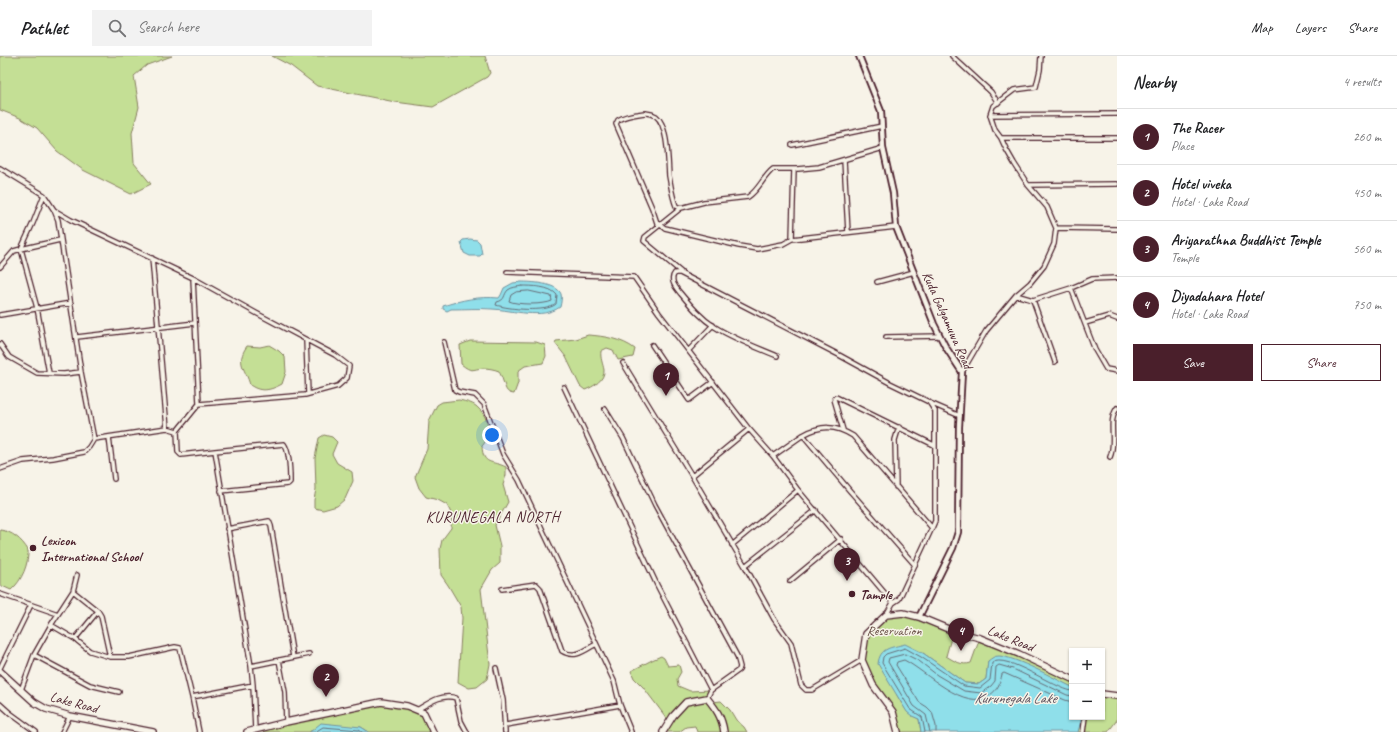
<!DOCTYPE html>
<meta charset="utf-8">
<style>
body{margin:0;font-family:Caveat,sans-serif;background:#f2f2f2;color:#202124}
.controls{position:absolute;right:12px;bottom:12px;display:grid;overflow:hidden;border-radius:0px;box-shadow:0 1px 3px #0004}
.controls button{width:36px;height:36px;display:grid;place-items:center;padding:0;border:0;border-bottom:1px solid #e0e0e0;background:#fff;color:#202124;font:20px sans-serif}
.you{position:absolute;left:492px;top:379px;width:14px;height:14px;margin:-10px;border:3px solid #fff;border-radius:50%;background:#1a73e8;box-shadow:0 0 0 6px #1a73e833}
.badge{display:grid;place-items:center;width:26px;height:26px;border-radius:50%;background:#4a1f2b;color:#fff;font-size:13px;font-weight:700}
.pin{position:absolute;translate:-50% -33px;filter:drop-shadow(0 1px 2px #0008)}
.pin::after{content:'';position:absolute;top:21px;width:14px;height:12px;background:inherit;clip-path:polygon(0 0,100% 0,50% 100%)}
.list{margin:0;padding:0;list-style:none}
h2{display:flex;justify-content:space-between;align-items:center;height:52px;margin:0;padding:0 16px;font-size:17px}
h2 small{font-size:13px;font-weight:400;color:#757577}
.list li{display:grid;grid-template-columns:26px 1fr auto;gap:12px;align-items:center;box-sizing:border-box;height:56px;padding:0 16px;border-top:1px solid #e0e0e0}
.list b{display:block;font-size:15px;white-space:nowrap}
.list p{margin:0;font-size:13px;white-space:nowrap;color:#757577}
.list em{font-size:13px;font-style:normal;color:#757577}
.actions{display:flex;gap:8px;padding:12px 16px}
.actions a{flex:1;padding:9px 0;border:1px solid #4a1f2b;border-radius:0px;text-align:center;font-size:14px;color:#4a1f2b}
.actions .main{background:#4a1f2b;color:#fff}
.icon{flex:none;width:22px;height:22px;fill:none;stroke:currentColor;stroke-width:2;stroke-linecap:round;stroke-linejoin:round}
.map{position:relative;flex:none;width:1117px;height:676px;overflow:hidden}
header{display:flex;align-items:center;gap:24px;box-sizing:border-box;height:56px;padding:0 20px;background:#fff;border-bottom:1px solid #e0e0e0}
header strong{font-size:19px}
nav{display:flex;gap:22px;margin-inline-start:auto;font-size:14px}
.search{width:280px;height:36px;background:#f2f2f2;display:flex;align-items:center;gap:10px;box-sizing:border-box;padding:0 14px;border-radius:0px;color:#757577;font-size:15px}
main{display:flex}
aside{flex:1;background:#fff}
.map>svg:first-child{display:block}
</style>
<header>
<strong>Pathlet</strong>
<div class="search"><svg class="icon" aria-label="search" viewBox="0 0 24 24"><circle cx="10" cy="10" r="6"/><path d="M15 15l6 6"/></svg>Search here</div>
<nav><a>Map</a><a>Layers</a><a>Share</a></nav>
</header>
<main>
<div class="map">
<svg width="1117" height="676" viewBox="0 0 1117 676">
<rect width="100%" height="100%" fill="#f7f3e8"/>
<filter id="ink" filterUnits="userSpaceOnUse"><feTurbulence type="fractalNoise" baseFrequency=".025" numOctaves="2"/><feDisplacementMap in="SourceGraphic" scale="8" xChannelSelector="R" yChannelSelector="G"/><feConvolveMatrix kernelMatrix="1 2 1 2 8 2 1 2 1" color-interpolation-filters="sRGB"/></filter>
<g filter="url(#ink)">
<path fill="#c4df95" stroke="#877f60" d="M0 0H172L147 9 134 20 139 51 132 77 134 107 151 128 131 138 83 114 57 95 37 72 20 62 0 54Z
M272 0H485L490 17 487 21 433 51 395 46 317 30 291 10Z
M588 279C604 280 622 283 635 293L633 301 618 304 613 294 607 292 601 295C600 302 603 308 604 314 605 324 593 331 585 334L580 330 566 301 555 287 556 285 576 283Z
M470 285 536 286 545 289 546 300 543 307 525 310 518 315V327L514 338C505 337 506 332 503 325 502 321 500 318 499 315 494 313 488 312 483 312 472 313 472 317 461 308L460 289Z
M269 289 279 295 285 301 286 316 282 328C271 334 261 337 250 329 246 313 235 307 247 290L260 291Z
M459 344C467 346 474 347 479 353 489 362 492 380 482 390 483 410 492 404 506 411V419L503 429 508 446 495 469 500 490V507L492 514 481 533 490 608 487 623 477 631 469 632 458 626 462 562 461 551 448 529 441 519 440 493 442 484 451 472 452 459 447 449 438 444 426 441 419 432 415 421 427 393 429 365 437 349 442 346Z
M324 379 332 381 337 386 332 398 337 407 352 416 353 425 345 443 337 450 323 454 314 452V444L316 433 315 402 319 382Z
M0 474C12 475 22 484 28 494 29 507 22 525 11 534L0 529Z
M903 557 953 575 946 600C954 605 962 610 971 607L980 582 1072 623V631L1016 605H988L986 623 979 628 965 627 923 597 897 639C903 650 907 658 919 663L921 676H898L893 656 873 629 862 604 866 578 886 559Z
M661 600 664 602 668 610 679 609 681 616 677 623 678 630 690 635 711 634 707 642 712 646 721 645 730 654 736 664 744 671 747 676H697L695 670 686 671 679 676H663L668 664 643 631 634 622 631 615 652 604Z
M1102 638 1117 640V664L1108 676H1078L1082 661H1102Z
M381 646 424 657 433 676H369L361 671 310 675V676H259L257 673Z"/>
<path fill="#8fdfea" stroke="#73929e" d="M470 183 477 184 480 187 482 198 480 200H470L464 197 461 186 463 184Z
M521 226C531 226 557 227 561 238 562 242 561 247 560 251 542 264 513 254 492 253 479 252 465 253 451 253L447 255 443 253V250C461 244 479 240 499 242L501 239 504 232 513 227Z
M905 588 923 597 965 627 979 628 986 623 988 605C992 602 994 600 999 600 1016 601 1056 623 1072 631V661H1082L1078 676H921L919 663 912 660 907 656 878 608C880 591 891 592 905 588Z
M321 667 361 671 369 676H310Z"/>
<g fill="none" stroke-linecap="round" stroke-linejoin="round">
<path stroke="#666c77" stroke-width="1" d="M522 230C532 230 550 230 557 239L556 248C546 257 508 253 496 249L497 246C506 244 503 239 508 234 512 231 517 231 522 230Z
M529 235 551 240 552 245C544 249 517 249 509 245L511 239 516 236Z
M315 676 323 671 359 674 362 676
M925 676 922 661 910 653 882 607 883 601 886 598 905 592 921 601 964 630 980 632 990 624 992 607C1006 596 1055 633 1072 635
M930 676 926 659 914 650 888 606 889 602 905 598 919 605 937 619 964 635 981 637 991 630 995 625 996 611 999 609 1013 613 1067 639 1072 640
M936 676V670L932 656 927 651 919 646 896 609 897 606 904 604C926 615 965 657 990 639 998 633 1000 628 1002 618L1004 617 1065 644 1072 646"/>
<g stroke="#4a1f2b" stroke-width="6">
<path id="minor" d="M952 0 991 36 998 47
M990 59 1117 58
M1001 82H1117
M792 89 882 70
M883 92 819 111 798 113H773C763 121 759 134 748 141L704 146 681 152 676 150C672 140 671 130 669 120 668 105 668 69 656 60 650 56 644 57 638 58 630 59 625 60 618 64L616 68 652 152 657 167 665 172 739 190 757 193 783 188 792 183 896 171
M844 104 848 176
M0 112 44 139 54 154 58 164 81 316 94 383 89 391 84 396 53 402 23 405 0 413
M1028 129 1117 128
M54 154 71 164 193 222 256 257 335 299 349 310 347 322 338 330 305 339 199 348 177 375 167 372 94 383
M1056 172 1117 173
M792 183 794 113
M152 202 167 372
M0 211 14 195 21 193 33 167 44 139
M507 216 634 221 659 257 749 373 773 400 798 434 893 547 886 559
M681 216 644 185 645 181 681 152
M193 222 199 348
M877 226 914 216
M1071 232 1095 294 1106 313 1117 315
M1016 239 1033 244 1071 232 1092 223 1117 222
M1033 244 1055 306
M0 259 71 247
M1085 267 1109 260 1117 263
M77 281 195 267
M886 281 940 280
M306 284 308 338
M444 286 455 334 459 336 475 339 484 348 503 398 519 424 614 625 620 649 631 676
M0 288 9 301 37 317 64 318 81 316
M652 289 689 344 713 326
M689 294 713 269
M777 300C756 291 734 283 715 271 701 262 691 250 681 238 676 232 669 224 675 217H680L839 299 890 327 929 346 935 355V465L932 472
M623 307 692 420 745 510 774 563 791 587 801 629 806 634H812L862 604
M962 316 986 275 1016 239 1030 227 1044 210 1054 188 1056 172 1047 151 1028 129 1014 107 1006 93 1001 82 995 74 990 59 993 50 1014 34 1036 31 1040 14 1041 0
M49 317 37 252 21 193 60 184
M564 331 657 529 711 634 707 642
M930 347 960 360
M605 353 623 382 655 449 737 600 740 611 739 614 711 634
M843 374 834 343 836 341 934 389
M177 375 178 396 181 399 215 395 251 610 253 629 255 674
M803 379C821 369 835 369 853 380L932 472 899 543 893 547
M109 381 114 423
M215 395 284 388C290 396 290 416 290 426L288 428 221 435
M773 400 803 379 850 435 915 509
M1110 401C1117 385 1107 366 1117 352
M692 420 749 373
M896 431 895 384 899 371
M227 473 269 465 271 470 293 601
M732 489 798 434
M745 510 816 454
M790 525 841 483
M502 533 536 528 540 532 562 595C575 603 584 595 596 588
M73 535 98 555 101 560 110 601
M0 538 58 558
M51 569 75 583 90 595 110 601H129L175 591 180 592 192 641 199 676
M75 583 98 555
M34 599 90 629 119 636
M279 604 285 636 286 666
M251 610 309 598
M0 612 31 549
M496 612 503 644 505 676
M21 634 34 599 51 569 73 535 77 519
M192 641 253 629
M0 648 10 657 36 676
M417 654C429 647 442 637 456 642L461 665 467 676
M506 669 620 649
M62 676 70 660
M1083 676 1085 661"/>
</g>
<g stroke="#4a1f2b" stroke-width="8">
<path id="tertiary" d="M859 0 881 55 883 92 893 137 896 171 934 268 945 290 962 316 959 371 958 476 953 492 919 561"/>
</g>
<g stroke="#4a1f2b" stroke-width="8">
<path id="primary" d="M0 615 34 646 46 653 70 660 153 676
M1102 638 1117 640
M247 676 286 666 381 646 407 650 424 657 433 676
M663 676 673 660 686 646 707 642C716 653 722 661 724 676
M898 676 893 656 873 629 862 604 866 578 886 559 903 557 919 561 953 575 980 582 1019 598 1072 623"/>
</g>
<use href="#minor" stroke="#f7f3e8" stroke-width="3.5"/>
<use href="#tertiary" stroke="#f7f3e8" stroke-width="4.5"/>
<use href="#primary" stroke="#f7f3e8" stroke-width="5.5"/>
</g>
</g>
<g fill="#4a1f2b" stroke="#f7f3e8" stroke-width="1.5">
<circle cx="33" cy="492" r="4"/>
<circle cx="852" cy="538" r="4"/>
</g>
<g text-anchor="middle" stroke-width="3" stroke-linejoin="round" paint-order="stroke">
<g font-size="14" fill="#4a1f2b" stroke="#f7f3e8">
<text transform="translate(948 264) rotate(66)" y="5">Kuda Galgamuwa Road</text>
<text transform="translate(1011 582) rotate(22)" y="5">Lake Road</text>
<text transform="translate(74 646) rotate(15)" y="5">Lake Road</text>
</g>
<g font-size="14" font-weight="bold" fill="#4a1f2b" stroke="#f7f3e8" text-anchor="start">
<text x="41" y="489">Lexicon<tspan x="41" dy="16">International School</tspan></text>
<text x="860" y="543">Tample</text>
</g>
<g font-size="14" fill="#684f46" stroke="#f7f3e8">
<text x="894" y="579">Reservation</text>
</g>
<g font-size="15" letter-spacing="1" fill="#4a1f2b" stroke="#f7f3e8">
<text x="493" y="466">KURUNEGALA NORTH</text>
</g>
<g font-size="15" font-style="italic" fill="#5b4f5b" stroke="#f7f3e8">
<text x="1015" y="647">Kurunegala Lake</text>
</g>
</g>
</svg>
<div class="controls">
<button>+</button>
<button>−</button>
</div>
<div class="you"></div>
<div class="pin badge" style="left:666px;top:340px">1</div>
<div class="pin badge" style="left:326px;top:641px">2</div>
<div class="pin badge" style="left:847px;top:525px">3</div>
<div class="pin badge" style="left:961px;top:595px">4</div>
</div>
<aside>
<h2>Nearby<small>4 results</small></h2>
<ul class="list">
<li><span class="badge">1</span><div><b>The Racer</b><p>Place</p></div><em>260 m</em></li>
<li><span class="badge">2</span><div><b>Hotel viveka</b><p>Hotel · Lake Road</p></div><em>450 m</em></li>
<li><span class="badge">3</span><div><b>Ariyarathna Buddhist Temple</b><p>Temple</p></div><em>560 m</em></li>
<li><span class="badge">4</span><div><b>Diyadahara Hotel</b><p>Hotel · Lake Road</p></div><em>750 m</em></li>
</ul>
<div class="actions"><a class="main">Save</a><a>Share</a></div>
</aside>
</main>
